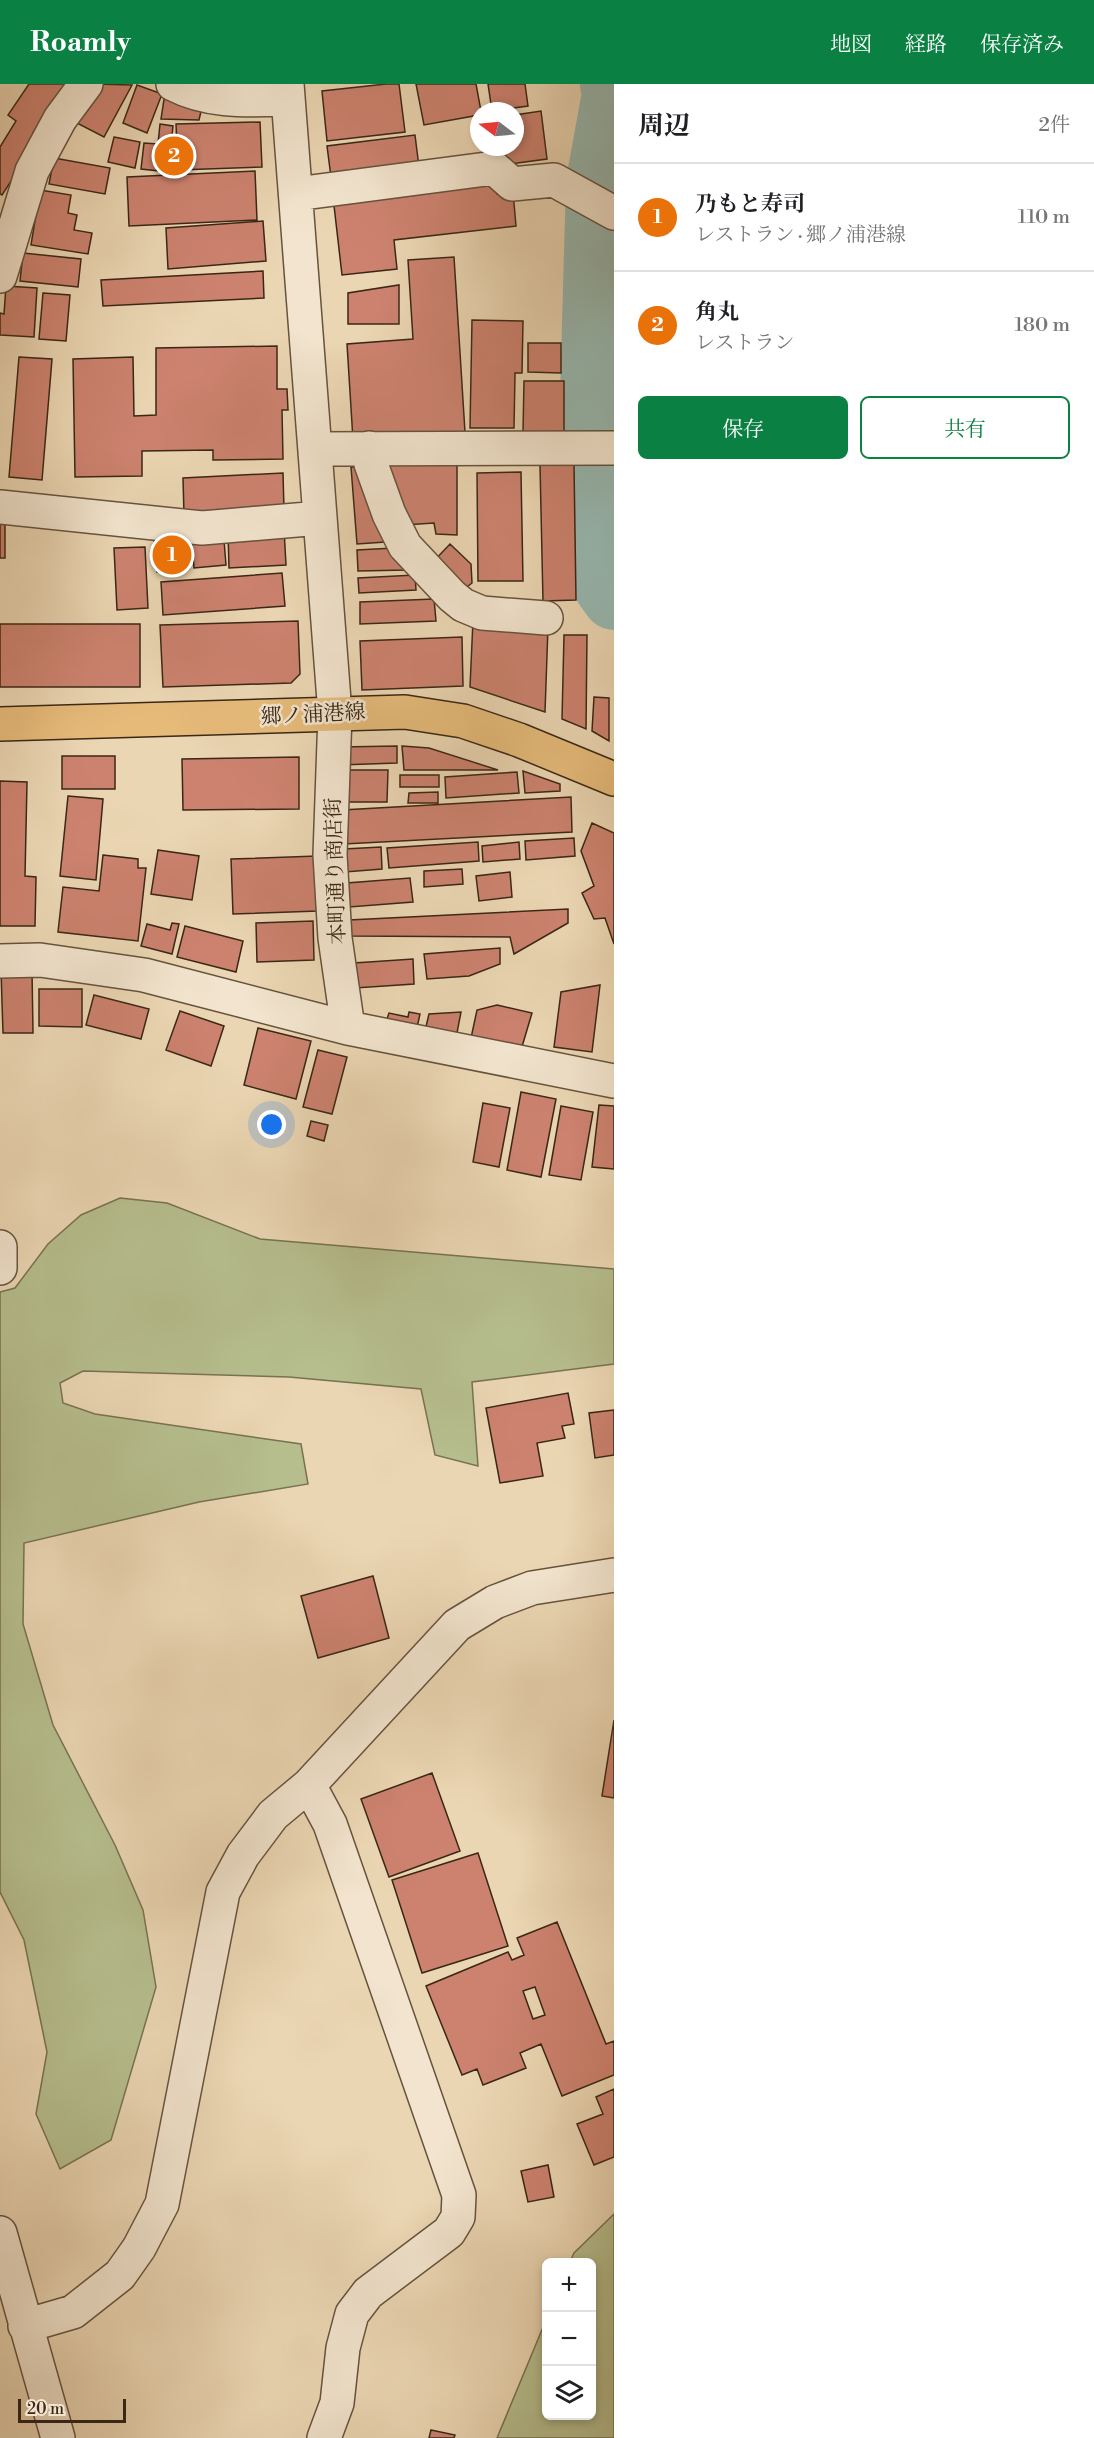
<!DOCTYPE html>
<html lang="ja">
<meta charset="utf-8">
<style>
body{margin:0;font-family:"Libre Bodoni","Noto Serif JP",serif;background:#f2f2f2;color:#202124}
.controls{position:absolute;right:18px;bottom:18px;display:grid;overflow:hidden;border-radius:9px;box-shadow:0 3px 9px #0003}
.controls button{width:54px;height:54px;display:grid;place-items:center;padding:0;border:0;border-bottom:2px solid #e0e0e0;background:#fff;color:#202124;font:30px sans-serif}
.compass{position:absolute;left:470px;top:18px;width:54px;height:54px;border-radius:50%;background:#fff;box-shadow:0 3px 9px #0003;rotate:286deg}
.scale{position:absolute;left:18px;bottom:15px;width:108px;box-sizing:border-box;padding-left:6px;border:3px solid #3a2716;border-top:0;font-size:16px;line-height:21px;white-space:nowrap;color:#3a2716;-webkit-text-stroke:4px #f2e4ce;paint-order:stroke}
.you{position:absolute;left:272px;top:1041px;width:21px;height:21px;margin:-15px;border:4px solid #fff;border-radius:50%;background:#1a73e8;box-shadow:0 0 0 9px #1a73e833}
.badge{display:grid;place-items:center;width:39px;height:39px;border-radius:50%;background:#0b8043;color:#fff;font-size:20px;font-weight:700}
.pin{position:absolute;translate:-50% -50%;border:3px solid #fff;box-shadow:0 2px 6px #0006}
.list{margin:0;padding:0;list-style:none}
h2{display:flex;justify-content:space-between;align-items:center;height:78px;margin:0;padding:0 24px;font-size:26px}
h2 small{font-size:20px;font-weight:400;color:#757577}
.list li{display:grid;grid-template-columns:39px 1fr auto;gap:18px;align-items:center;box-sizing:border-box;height:108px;padding:0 24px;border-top:2px solid #e0e0e0}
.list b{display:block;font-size:22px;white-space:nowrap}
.list p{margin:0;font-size:20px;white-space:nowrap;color:#757577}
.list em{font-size:20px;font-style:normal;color:#757577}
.actions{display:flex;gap:12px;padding:18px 24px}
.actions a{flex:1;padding:14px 0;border:2px solid #0b8043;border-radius:9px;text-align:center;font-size:21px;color:#0b8043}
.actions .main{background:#0b8043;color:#fff}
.icon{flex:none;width:33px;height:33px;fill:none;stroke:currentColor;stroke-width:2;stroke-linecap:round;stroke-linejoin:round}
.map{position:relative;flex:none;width:614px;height:2354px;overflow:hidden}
header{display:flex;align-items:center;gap:36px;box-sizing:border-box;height:84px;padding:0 30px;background:#0b8043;color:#fff}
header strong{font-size:28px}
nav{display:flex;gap:33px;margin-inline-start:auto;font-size:21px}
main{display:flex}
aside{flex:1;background:#fff}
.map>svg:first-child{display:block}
</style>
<header>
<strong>Roamly</strong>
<nav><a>地図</a><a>経路</a><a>保存済み</a></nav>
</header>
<main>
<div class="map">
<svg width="614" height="2354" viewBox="0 0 614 2354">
<rect width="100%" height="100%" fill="#ebd6b3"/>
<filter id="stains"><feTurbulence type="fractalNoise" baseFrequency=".00333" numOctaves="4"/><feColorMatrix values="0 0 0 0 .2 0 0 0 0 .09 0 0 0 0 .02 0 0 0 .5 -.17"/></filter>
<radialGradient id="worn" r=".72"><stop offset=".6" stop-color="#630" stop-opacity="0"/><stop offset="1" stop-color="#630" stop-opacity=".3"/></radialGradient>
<path fill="#b6be8e" stroke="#787252" stroke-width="1.5" d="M120 1114 167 1119 260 1155 614 1185V1280L472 1298 478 1382 435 1371 421 1305 289 1293 83 1287 60 1299 63 1319 95 1330 301 1360 308 1400 199 1418 24 1459 23 1540 53 1641 115 1761 143 1826 156 1903 111 2056 60 2085 36 2030 47 1968 24 1856 0 1808V1208L15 1204 48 1160 81 1131Z
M614 2130V2354H497L546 2236V2332H592V2178H570L574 2169Z"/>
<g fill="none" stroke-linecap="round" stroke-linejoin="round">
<path stroke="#98b9b1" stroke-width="64" d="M612 0 614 10 598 98 591 347 606 503 614 514"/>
</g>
<path fill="#cc826f" stroke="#3a2716" stroke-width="1.5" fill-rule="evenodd" d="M29 0H76L57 12 33 49 40 53 2 111 0 110V63L16 37 8 31Z
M94 0 132 1 104 53 73 37Z
M386 0H399L405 48 327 57 322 7Z
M416 0H476L481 27H479V31L424 41Z
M488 0H525L528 22 492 27Z
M137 1 162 10 147 49 123 39Z
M165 9 203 19 199 36 161 35Z
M541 27 547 75 503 81 501 65 483 68 482 63H515V31Z
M260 38 262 83 178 86 176 40Z
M160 40 173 42 168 88 141 85 144 59 158 60Z
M415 51 420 91 332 101 327 62Z
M114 53 140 58 135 84 108 78Z
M54 74 110 84 105 110 49 100Z
M255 87 257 136 129 142 127 93Z
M495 94 497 110 513 108 516 142 394 156 397 185 342 191 333 113Z
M40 106 71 111 68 129 77 131 74 146 92 149 88 170 31 161Z
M263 137 266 177 168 185 166 144Z
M23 169 81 175 78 203 20 197Z
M454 173 465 348 353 356 347 260 413 255 408 176Z
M263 187 264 214 103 222 101 196Z
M399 201V240H348V209Z
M6 202 37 204 34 253 0 251V229L4 230Z
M43 209 70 211 66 257 39 255Z
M472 236 523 237 522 289H515L514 344H470Z
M528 259H561V289L528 288Z
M277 262V305H287L288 326H282L283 375 213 376V366L142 367V392L75 393 73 275 133 273 134 332 156 331V264Z
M19 273 52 275 42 396 9 393Z
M524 297H564V348H523Z
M384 377 457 379V451L436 450 434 439 404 441Z
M574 380 576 516 543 517 540 381Z
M351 383H362L385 458 357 460Z
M521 388 523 497H478L477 389Z
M283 389 284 426 184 431 183 394Z
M0 433H5V474H0Z
M284 445 286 481 229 484 228 448Z
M185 452 189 484 157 488 154 455Z
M224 456 226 481 194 484 192 459Z
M450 460 471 480 472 499 462 507 432 479Z
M145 463 148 524 117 526 114 464Z
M394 464 407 486 358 487 357 466Z
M282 489 285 522 163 531 161 498Z
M415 491 416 506 359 509 358 494Z
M434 515 436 537 360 540V518Z
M473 536 548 543 545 628 470 603Z
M298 537 300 590 291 599 163 603 160 541Z
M0 540H140V603H0Z
M564 551H587L586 645 562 635Z
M462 553 463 602 362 606 360 557Z
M594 613 609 614V657L592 647Z
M397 662V679L339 681V663Z
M402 662 429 664 498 686H404Z
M62 672H115V705H62Z
M299 673V725L183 726 182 675Z
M343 686H388L387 718H342Z
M523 687 560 700V707L525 709Z
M517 688 519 709 446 714 445 693Z
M400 691H439V703H400Z
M0 697 27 698 25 792 36 793 35 842H0Z
M438 708V719H408L409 709Z
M68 712 103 715 96 796 60 792Z
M571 713 572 748 344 760 342 726Z
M592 739 614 749V860L605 834 594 835 582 809 594 802 581 767Z
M574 754 575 772 526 776 525 757Z
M478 758 479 777 389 784 387 764Z
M519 758 520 775 483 778 482 762Z
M381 763 382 785 345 788 344 765Z
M158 766 199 772 192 816 151 810Z
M103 771 138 775V784H146L138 857 58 848 63 803 99 807Z
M317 772 318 827 233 830 231 775Z
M462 785 463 800 424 803V787Z
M510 788 512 813 479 817 476 792Z
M410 794 413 818 349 823 347 799Z
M568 825V839L514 870 510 853 351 852 349 836Z
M313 837 314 876 257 878 256 839Z
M172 839 179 840 172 870 141 862 147 840 170 846Z
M185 842 243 857 236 888 177 873Z
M500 864V880L469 892 427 895 424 870Z
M413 875 414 900 355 904 354 879Z
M1 886H32L33 949H3Z
M600 901 592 968 554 963 561 908Z
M39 905H82V943L39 942Z
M94 911 149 925 141 955 86 941Z
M497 921 532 929 521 966 471 954 477 926Z
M180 927 224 942 211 982 166 966Z
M409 928 420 930 416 948 365 937 367 931 387 935 389 929 408 933Z
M461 928 456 954 425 947 429 930Z
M258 944 311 957 296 1015 244 1001Z
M318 966 347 973 332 1030 303 1023Z
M521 1008 556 1015 541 1093 507 1086Z
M483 1019 510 1024 499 1083 473 1078Z
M599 1021 614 1022V1085L592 1083Z
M561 1022 593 1028 581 1096 549 1091Z
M311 1037 328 1041 324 1057 307 1052Z
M568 1309 574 1340 562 1342 565 1354 537 1359 543 1392 500 1399 486 1324Z
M614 1326V1371L595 1374 589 1329Z
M373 1492 389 1554 318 1574 301 1512Z
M614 1636V1714L602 1712Z
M432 1689 460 1767 389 1793 361 1715Z
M478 1769 508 1862 422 1889 392 1796Z
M557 1838 606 1960 614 1957V1991L562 2012 541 1960 520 1969 526 1984 483 2001 477 1985 462 1991 426 1902 508 1868 512 1876 524 1871 517 1854ZM535 1903 545 1931 533 1935 523 1907Z
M614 2005V2073L594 2081 577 2040 603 2030 596 2013Z
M548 2081 554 2113 528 2118 521 2087Z
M431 2346 455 2351 454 2354H429Z"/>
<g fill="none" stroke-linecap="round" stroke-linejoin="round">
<g stroke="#66533d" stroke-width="36">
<path id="minor" d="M173 0C210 19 248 16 288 15
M287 0 335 630 330 771 335 854 348 944
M296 110 494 84 512 100 554 96 614 129
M0 192 32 87 60 35 86 0
M369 364 371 380 389 430 405 462 452 512 463 521 482 529 546 534
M316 365 614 364
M0 423 202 444 320 434
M0 877 40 876 144 891 348 944 614 997
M0 1163V1184
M309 1701 330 1740 459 2111 458 2133 449 2148 368 2209 352 2230 343 2264 337 2319 324 2354
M0 2149 58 2354
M25 2242 73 2228 120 2191 139 2164 162 2120 223 1808 243 1771 273 1731 309 1701 457 1541 495 1518 532 1504 614 1491"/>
</g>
<g stroke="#3a2716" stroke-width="36">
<path id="major" d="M0 640 405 628 463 637 519 656 614 695"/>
</g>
<use href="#minor" stroke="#f2e4ce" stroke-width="33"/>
<use href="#major" stroke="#e6bb7a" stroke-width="33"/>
</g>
<g text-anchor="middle" stroke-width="5" stroke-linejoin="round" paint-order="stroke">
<g font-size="21" fill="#3a2716" stroke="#f2e4ce">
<text transform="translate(313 630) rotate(-3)" y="7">郷ノ浦港線</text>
<text transform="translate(335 787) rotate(-92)" y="7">本町通り商店街</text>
</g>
</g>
<rect width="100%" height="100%" filter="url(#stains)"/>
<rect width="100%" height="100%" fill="url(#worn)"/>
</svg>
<div class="controls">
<button>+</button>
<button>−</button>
<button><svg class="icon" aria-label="layers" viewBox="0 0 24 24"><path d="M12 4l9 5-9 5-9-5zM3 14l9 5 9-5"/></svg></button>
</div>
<svg class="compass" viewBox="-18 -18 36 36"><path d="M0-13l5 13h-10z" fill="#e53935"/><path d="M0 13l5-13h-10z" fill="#757577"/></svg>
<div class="scale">20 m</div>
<div class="you"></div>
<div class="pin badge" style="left:172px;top:471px;background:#e8710a">1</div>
<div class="pin badge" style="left:174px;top:72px;background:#e8710a">2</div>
</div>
<aside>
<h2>周辺<small>2件</small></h2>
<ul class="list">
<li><span class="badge" style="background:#e8710a">1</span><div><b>乃もと寿司</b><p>レストラン · 郷ノ浦港線</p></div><em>110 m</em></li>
<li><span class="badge" style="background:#e8710a">2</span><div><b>角丸</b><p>レストラン</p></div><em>180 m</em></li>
</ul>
<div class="actions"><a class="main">保存</a><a>共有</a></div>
</aside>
</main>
